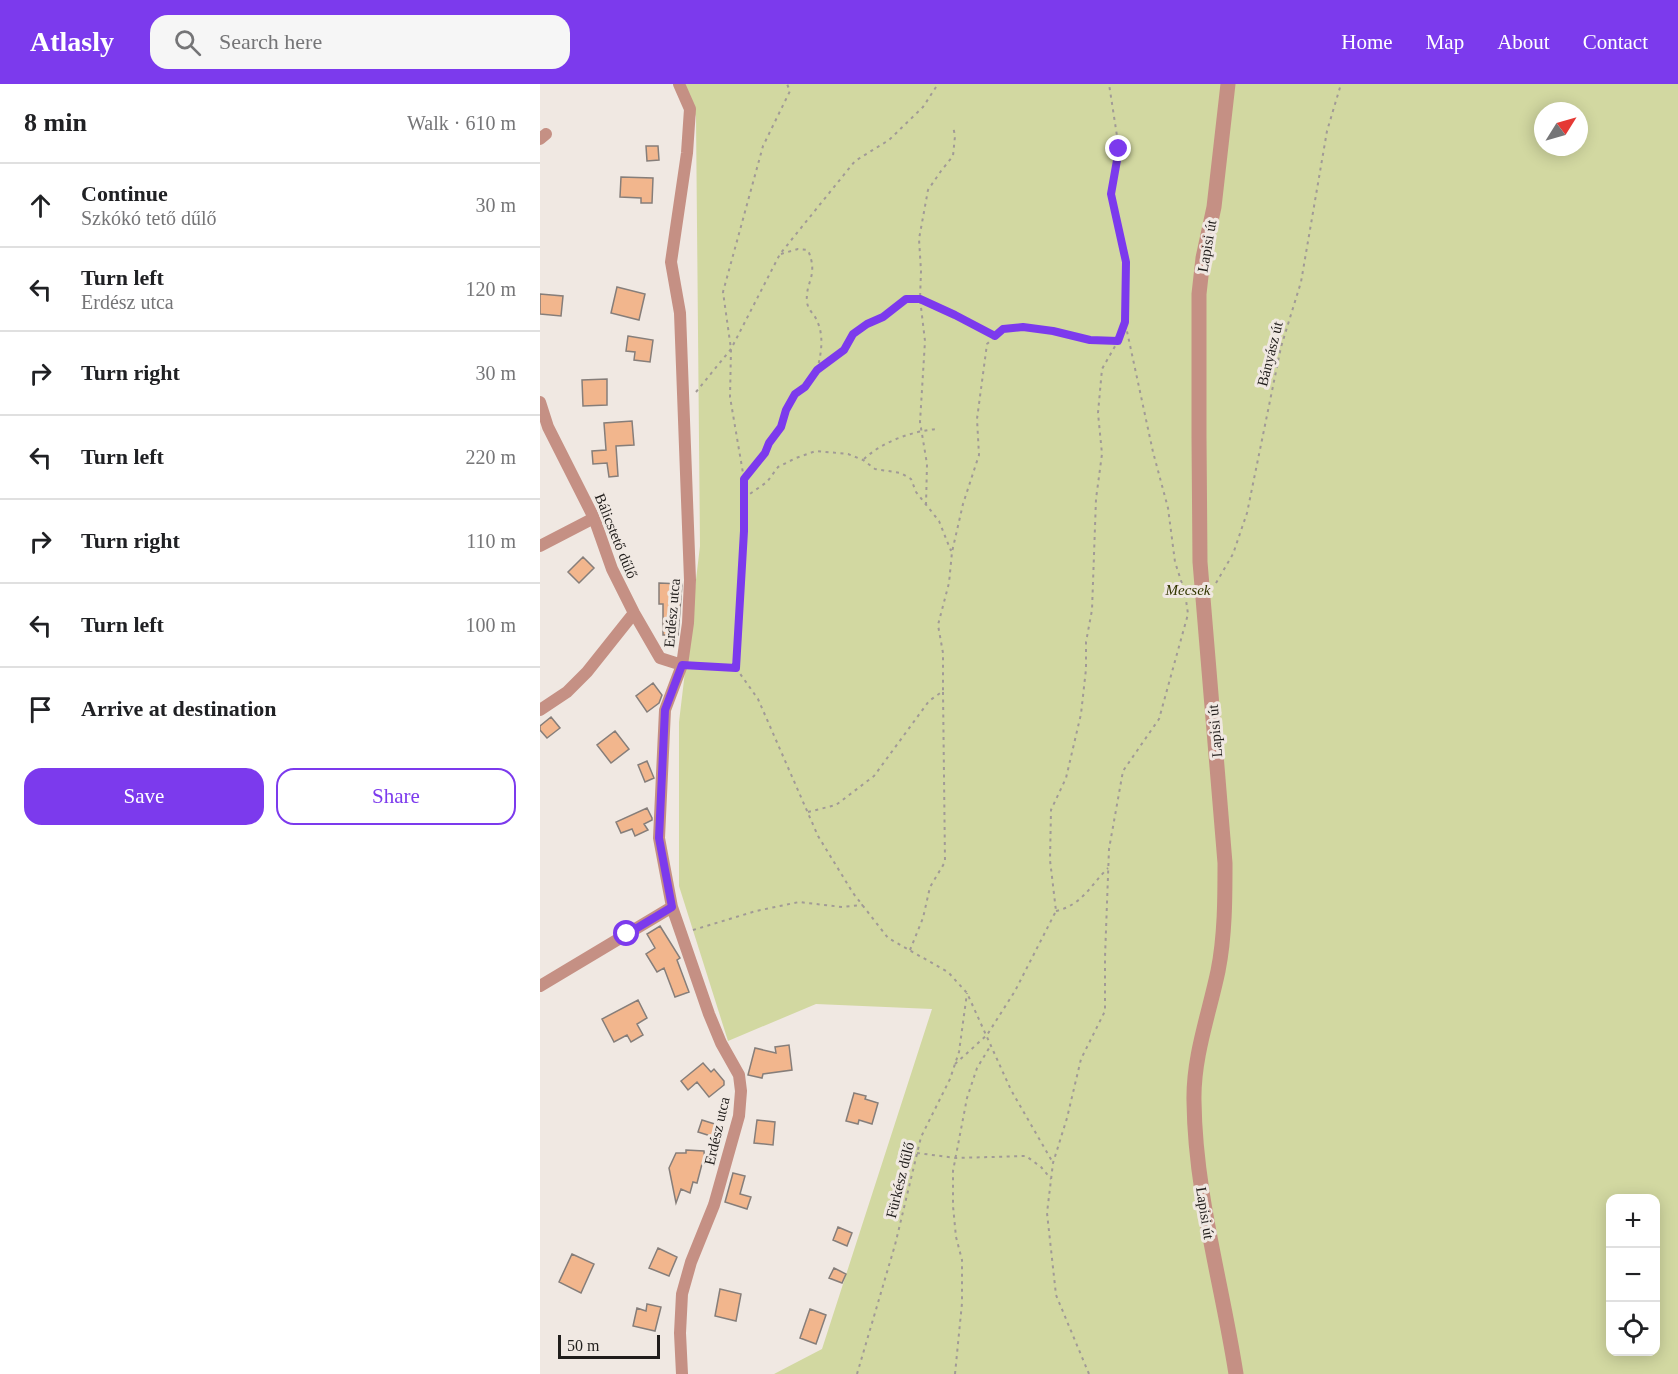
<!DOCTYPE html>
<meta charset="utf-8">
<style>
body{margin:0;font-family:Georgia,serif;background:#f6f6f6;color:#202124}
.controls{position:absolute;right:18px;bottom:18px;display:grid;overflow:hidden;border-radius:12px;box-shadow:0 3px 15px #0003}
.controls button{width:54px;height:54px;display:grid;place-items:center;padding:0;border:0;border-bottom:2px solid #e0e0e0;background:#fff;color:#202124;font:30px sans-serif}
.compass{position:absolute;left:994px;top:18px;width:54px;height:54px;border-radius:50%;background:#fff;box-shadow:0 3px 15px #0003;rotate:53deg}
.scale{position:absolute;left:18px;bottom:15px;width:102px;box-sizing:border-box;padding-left:6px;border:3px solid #201d1b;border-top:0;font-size:16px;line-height:21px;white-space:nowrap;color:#201d1b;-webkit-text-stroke:4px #f0e8e2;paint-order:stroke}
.stop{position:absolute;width:18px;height:18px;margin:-14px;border:4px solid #7c3aed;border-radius:50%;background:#fff}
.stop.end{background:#7c3aed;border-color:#fff;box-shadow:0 2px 6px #0008}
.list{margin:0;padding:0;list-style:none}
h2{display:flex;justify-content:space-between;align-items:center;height:78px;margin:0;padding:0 24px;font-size:26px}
h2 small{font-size:20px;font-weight:400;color:#757577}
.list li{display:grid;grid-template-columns:39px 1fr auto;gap:18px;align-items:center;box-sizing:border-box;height:84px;padding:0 24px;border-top:2px solid #e0e0e0}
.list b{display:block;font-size:22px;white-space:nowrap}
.list p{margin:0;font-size:20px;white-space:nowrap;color:#757577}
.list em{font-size:20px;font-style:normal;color:#757577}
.actions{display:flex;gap:12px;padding:18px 24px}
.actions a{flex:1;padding:14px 0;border:2px solid #7c3aed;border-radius:18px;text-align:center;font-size:21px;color:#7c3aed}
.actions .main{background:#7c3aed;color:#fff}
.icon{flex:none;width:33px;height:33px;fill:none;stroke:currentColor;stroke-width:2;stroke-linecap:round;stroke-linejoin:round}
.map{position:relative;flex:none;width:1138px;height:1290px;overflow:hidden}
header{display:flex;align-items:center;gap:36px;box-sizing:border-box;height:84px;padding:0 30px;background:#7c3aed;color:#fff}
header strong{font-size:28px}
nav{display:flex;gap:33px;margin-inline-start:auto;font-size:21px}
.search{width:420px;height:54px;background:#f6f6f6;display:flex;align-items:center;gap:15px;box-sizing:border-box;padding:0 21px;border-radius:18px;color:#757577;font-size:22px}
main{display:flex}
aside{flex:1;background:#fff}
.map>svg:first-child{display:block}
</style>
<header>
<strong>Atlasly</strong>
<div class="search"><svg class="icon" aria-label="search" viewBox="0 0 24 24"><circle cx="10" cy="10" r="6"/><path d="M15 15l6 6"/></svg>Search here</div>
<nav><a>Home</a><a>Map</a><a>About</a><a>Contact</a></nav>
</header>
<main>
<aside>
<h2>8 min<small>Walk · 610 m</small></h2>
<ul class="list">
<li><svg class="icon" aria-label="ahead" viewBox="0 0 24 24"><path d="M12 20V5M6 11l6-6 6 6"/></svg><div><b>Continue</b><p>Szkókó tető dűlő</p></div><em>30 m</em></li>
<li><svg class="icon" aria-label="left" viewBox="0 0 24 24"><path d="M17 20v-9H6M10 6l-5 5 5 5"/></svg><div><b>Turn left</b><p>Erdész utca</p></div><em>120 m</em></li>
<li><svg class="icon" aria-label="right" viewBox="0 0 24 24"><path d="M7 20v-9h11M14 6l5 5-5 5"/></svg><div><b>Turn right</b></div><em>30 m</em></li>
<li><svg class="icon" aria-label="left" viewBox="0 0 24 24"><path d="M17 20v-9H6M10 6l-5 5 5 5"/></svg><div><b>Turn left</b></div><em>220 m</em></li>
<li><svg class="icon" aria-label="right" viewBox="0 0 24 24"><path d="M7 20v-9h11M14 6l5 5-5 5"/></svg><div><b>Turn right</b></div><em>110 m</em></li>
<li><svg class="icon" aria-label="left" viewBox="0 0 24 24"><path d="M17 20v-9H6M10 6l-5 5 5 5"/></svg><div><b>Turn left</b></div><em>100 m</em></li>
<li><svg class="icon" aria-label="arrive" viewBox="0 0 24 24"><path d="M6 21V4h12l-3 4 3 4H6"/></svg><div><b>Arrive at destination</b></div></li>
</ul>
<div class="actions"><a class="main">Save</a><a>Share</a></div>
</aside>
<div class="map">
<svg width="1138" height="1290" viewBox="0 0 1138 1290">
<rect width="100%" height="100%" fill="#f0e8e2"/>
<path fill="#d2d8a1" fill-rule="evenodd" d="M145 0H1138V1290H234L282 1265 392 925 276 920 188 957 139 802V638L160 462 156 33ZM1003 27H1039V63H1003ZM1070 1114H1116V1268H1070Z"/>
<path fill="#f2b68d" stroke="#867e7a" stroke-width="1.5" d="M106 62H118L119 76 107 77Z
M81 93 113 94 112 119H101V114L80 113Z
M77 203 105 210 99 236 71 229Z
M0 210 23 212 21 232 0 230Z
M88 252 113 256 110 278 94 276 95 268 86 267Z
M67 295V321L43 322 42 296Z
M92 337 94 361 76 362 78 392 69 393 67 379 53 380 52 367 66 366 64 339Z
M43 473 54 484 39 499 28 488Z
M119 499 142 500 138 551H123V520H119Z
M113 599 122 611 119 619 107 628 96 612Z
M11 633 20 644 7 654 0 646V642Z
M75 647 89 665 71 679 57 661Z
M107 677 114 694 105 698 98 681Z
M107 724 112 734V736L104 740 108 746 95 752 92 745 81 749 76 738Z
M120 842 140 874 137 876 149 908 135 913 124 884 117 888 106 870 115 864 107 850Z
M98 916 107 934 97 940 103 951 91 958 87 951 74 958 62 935Z
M249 961 252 986 223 990 222 994 208 991 215 964 236 969 235 963Z
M163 979 171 988 174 985 184 997V1001L169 1013 157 998 148 1006 141 997Z
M314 1009 326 1012 325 1015 338 1019 332 1040 319 1036 318 1040 306 1037Z
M162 1036 178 1041 174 1053 158 1048Z
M217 1036 235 1038 233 1061 214 1059Z
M146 1066 164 1067 165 1080H162L157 1099 153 1098 150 1109 141 1105 136 1119 129 1084 136 1069H146Z
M193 1089 205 1092 200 1110 211 1113 207 1125 185 1118Z
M298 1143 312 1149 307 1162 293 1156Z
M118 1164 137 1173 129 1192 109 1184Z
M32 1170 54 1180 41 1209 19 1198Z
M294 1184 306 1190 302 1199 289 1194Z
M180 1205 201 1210 196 1237 175 1232Z
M107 1220 121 1223 115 1247 93 1242 97 1224 106 1227Z
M270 1225 286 1231 276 1260 260 1254Z"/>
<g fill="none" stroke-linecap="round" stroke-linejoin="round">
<path stroke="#a19a96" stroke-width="2" stroke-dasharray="3 4.5" stroke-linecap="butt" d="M241 170 258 165 268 166C279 193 265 197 267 218 268 227 275 230 278 239 284 254 281 271 277 286
M156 308 191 265 240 170 315 77 349 56 383 23 398 0
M324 375C342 358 372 347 397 345
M205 394 225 369 229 359 241 343 246 326 255 310 265 303 277 286 304 266 313 250 327 240 343 233 366 215H380L415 230 455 252
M204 414 227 398 238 383 256 374 276 367 308 370 323 376 335 385 361 389 371 395 376 408 399 437 411 467
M386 421 387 380 380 338 385 257 380 215 381 187 379 155 388 106 401 87 413 72 415 52 413 42
M676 499 693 470 707 429 741 263 761 198 787 47 801 0
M153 582 196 584 204 447V395L190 313 191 265 183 208 223 62 250 7 247 0
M196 584 218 615 278 752 313 809 348 854 408 888 427 909 471 1006 512 1077
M268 728 296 721 334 692 389 617 403 607V569L398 541 409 499 412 468 423 420 439 371 437 335 447 260 463 245 483 243 513 247 550 256 577 257
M516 827C542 821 550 802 568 784
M153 846 216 827 259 818 302 823 323 821
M370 866 383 834 390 803 405 778 403 607
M415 980 447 951 475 907 516 827 510 776 511 726 526 694 541 630 546 585V558L552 526 556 415 562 370 558 329 562 285 578 257 584 239
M377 1069 416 1074 486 1072 501 1083 511 1095
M317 1290 355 1161 381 1053 410 995 419 968 427 909
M415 1290 422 1219V1176L416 1153 413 1122V1087L427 1014 437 984 451 961
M549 1290 516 1211 507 1129 513 1079 527 1034 541 975 565 927V873L569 765 583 687 619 635 648 530 645 509 635 478 628 424 613 368 585 238 586 178 571 110 579 65 569 0"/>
<path stroke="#c59084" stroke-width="12" d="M139 0 150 25 147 69 131 178 140 229 150 496 148 539 142 581 125 626 119 754 132 823 169 930 181 959 199 991 201 1007 199 1032 174 1121 151 1178 142 1210 140 1249 142 1290
M0 55 6 50
M0 318 8 343 54 434 72 485 94 529 120 574 142 581
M0 462 54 434
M0 626 27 608 47 588 94 529
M0 902 132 823"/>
<path stroke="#c59084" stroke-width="15" d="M688 0 674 123 663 174 659 210V353L660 478 685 779C685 814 685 852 678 887 669 930 653 973 654 1017 655 1110 682 1199 696 1290"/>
</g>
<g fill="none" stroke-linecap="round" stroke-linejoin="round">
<path stroke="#7c3aed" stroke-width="8" d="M87 850 132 823 119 754 125 626 142 581 196 584 204 447V395L225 369 229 359 241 343 246 326 255 310 265 303 277 286 304 266 313 250 327 240 343 233 366 215H380L415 231 455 252 463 245 483 243 513 247 550 256 578 257 585 238 586 178 571 110 579 65"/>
</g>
<g text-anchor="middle" stroke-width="6" stroke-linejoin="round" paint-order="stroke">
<g font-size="15" fill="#201d1b" stroke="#f0e8e2">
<text transform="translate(667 162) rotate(-80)" y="5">Lapisi út</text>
<text transform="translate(730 270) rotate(-76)" y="5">Bányász út</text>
<text transform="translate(76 452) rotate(68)" y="5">Bálicstető dűlő</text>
<text transform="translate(132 529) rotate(-85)" y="5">Erdész utca</text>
<text transform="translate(675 647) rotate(-95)" y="5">Lapisi út</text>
<text transform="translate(177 1047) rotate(-77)" y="5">Erdész utca</text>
<text transform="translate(360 1096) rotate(-76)" y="5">Fürkész dűlő</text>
<text transform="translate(665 1129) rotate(81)" y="5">Lapisi út</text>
</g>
<g font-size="15" font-style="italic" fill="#333600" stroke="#f0e8e2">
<text x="648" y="511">Mecsek</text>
</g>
</g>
</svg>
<div class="controls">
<button>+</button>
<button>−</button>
<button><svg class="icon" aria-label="locate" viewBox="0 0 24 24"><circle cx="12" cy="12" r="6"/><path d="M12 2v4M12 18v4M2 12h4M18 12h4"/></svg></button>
</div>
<svg class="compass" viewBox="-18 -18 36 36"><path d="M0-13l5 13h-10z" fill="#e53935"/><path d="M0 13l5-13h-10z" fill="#757577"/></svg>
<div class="scale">50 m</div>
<div class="stop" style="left:87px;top:850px"></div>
<div class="stop end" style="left:579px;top:65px"></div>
</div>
</main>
